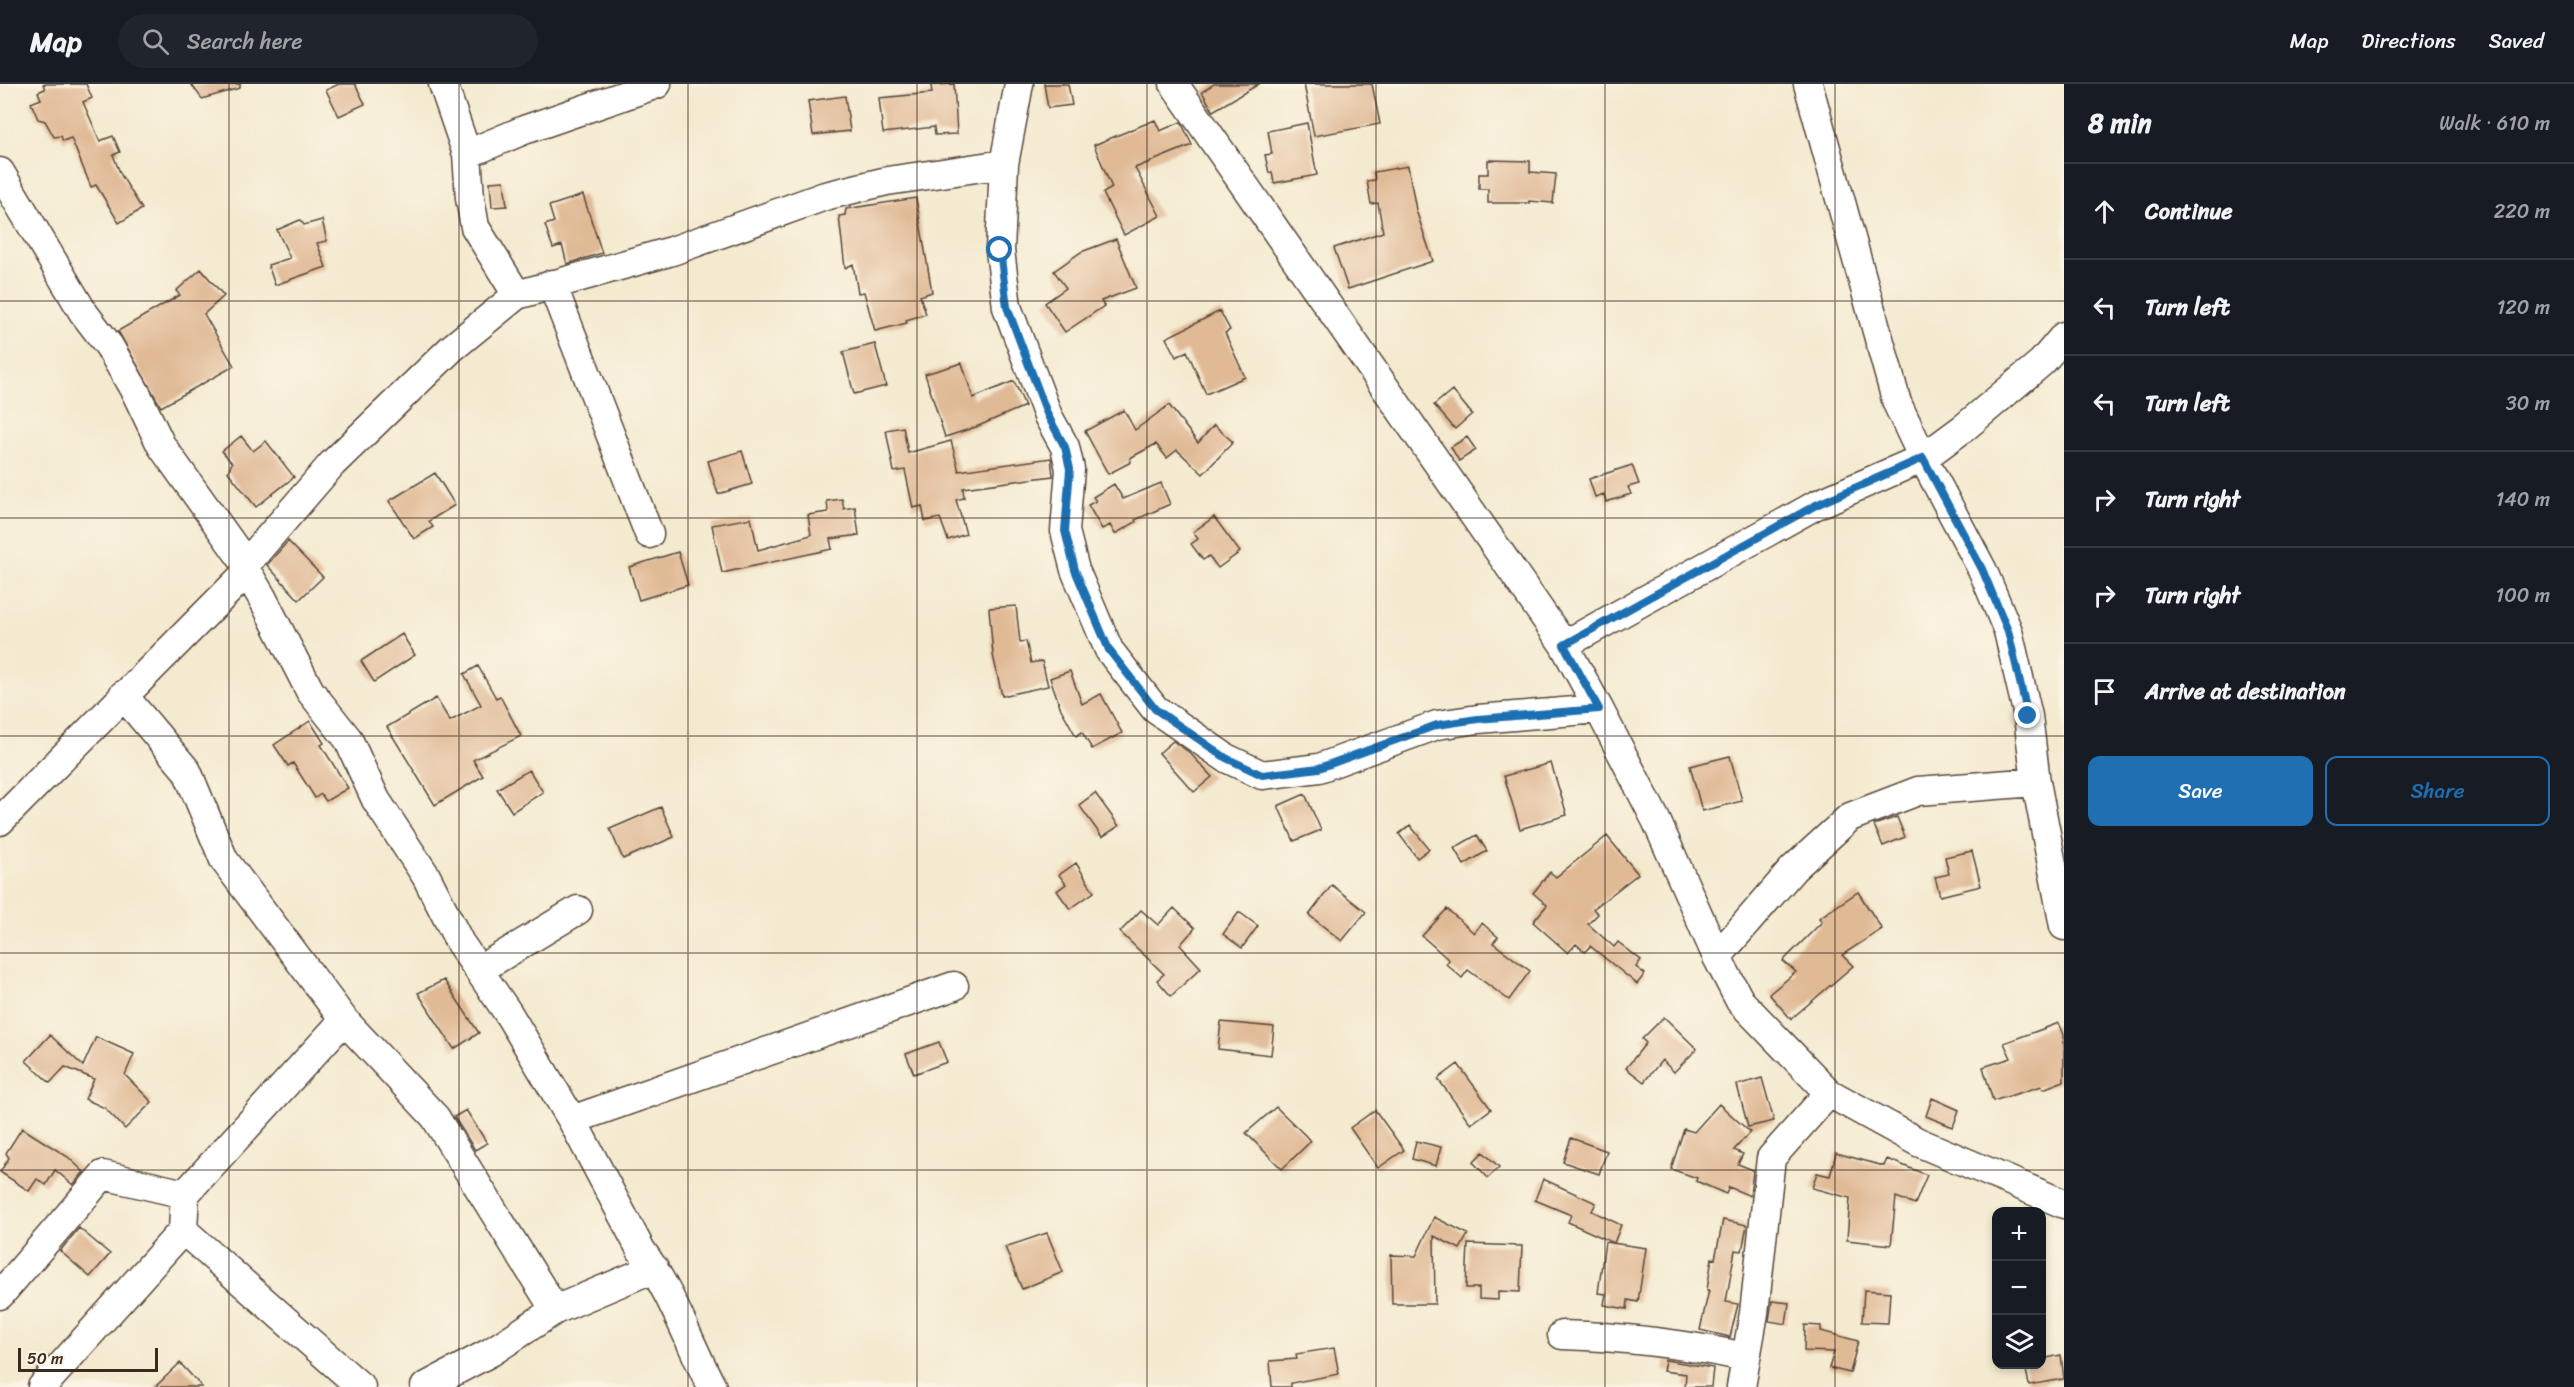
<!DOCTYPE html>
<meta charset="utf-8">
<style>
body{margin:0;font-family:Sriracha,sans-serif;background:#20242c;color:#f1f3f6}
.controls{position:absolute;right:18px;bottom:18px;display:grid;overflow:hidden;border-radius:12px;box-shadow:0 3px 9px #0003}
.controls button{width:54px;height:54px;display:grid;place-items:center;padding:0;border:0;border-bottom:2px solid #363941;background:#171b24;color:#f1f3f6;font:30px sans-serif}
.scale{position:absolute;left:18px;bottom:15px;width:140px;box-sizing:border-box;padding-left:6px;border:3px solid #3b2a1e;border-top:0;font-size:16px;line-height:21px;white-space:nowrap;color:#3b2a1e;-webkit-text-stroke:4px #fcf5e5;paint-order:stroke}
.stop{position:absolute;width:18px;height:18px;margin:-14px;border:4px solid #1f6fb2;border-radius:50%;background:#fff}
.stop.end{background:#1f6fb2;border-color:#fff;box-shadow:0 2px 6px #0008}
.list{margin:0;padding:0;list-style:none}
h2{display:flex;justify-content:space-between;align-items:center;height:78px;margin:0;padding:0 24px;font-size:26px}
h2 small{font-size:20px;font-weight:400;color:#9ea1a6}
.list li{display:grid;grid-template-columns:39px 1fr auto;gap:18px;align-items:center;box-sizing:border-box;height:96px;padding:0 24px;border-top:2px solid #363941}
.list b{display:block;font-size:22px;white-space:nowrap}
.list em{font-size:20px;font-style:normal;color:#9ea1a6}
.actions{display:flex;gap:12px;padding:18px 24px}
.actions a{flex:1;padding:14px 0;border:2px solid #1f6fb2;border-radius:12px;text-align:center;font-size:21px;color:#1f6fb2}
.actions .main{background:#1f6fb2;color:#fff}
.icon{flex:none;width:33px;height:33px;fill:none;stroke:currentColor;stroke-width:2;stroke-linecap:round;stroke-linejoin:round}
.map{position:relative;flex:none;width:2064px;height:1303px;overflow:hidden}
header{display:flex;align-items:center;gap:36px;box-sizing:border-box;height:84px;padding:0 30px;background:#171b24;border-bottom:2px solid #363941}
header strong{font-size:28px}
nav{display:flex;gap:33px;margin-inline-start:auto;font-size:21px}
.search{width:420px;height:54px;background:#20242c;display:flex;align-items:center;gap:15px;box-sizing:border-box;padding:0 21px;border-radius:33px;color:#9ea1a6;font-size:22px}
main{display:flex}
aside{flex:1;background:#171b24}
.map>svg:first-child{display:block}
</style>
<header>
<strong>Map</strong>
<div class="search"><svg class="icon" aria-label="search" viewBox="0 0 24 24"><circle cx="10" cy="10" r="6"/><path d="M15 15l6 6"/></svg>Search here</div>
<nav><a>Map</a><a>Directions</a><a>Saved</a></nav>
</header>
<main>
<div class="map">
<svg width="2064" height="1303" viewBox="0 0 2064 1303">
<rect width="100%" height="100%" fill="#fcf5e5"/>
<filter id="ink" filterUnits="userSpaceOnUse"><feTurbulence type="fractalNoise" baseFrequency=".0167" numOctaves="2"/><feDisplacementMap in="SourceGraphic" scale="12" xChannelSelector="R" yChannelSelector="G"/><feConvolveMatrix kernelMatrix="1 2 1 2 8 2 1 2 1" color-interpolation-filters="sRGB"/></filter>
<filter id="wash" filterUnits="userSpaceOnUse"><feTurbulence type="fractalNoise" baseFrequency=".008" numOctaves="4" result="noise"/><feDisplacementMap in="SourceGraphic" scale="24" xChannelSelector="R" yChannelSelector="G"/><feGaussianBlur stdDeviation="1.35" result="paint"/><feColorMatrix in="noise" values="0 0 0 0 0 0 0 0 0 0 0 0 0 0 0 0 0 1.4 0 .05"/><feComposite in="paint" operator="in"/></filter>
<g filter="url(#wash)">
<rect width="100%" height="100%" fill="#f4ead0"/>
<g id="blocks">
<path fill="#e0b995" d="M43 0H86L92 14 83 18 100 57 113 52 120 68 113 71 121 91 142 125 119 139 96 101 91 103 71 54 63 57 61 52 54 53 45 37 38 35 31 19 41 15 38 8 45 5Z
M191 0H240V4L202 15Z
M339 0H355L365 20 339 32 326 6Z
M954 0 957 50 935 51 934 43 883 49 879 14 932 9 931 1Z
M1044 0H1068L1072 21 1048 24Z
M1214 0H1259L1213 27 1202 8Z
M1304 0H1372L1380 40 1314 52Z
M845 12 850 47 813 51 808 17Z
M1155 36 1160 47 1181 38 1192 61 1135 84 1160 132 1124 151 1103 109 1112 104 1094 61Z
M1307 39 1317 91 1274 99 1272 88 1269 89 1265 71 1272 70 1268 47Z
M1488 76 1530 77V88L1556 90 1553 119 1529 117V119H1488V105H1479V90H1488Z
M1408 82 1416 126 1433 177 1348 205 1334 164 1383 148 1378 119 1371 120 1367 97 1375 96 1374 88Z
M504 97 507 122 492 123 490 98Z
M583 111 602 169 567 180 562 161 553 164 545 141 554 138 549 122Z
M916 114 932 208 920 212 926 230 906 236 907 239 875 247 864 208 858 209 853 180 845 184 839 132 845 131 846 125Z
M300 136 304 141 322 136 327 157 317 159 326 183 275 201 268 181 290 174 277 146Z
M1116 155 1136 204 1101 217 1104 222 1065 248 1045 219 1066 204 1054 187 1081 168Z
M201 185 224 212 204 230 234 282 161 323 118 247 180 211 176 207Z
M1220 227 1230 246 1225 249 1245 293 1206 310 1187 267 1176 273 1166 254Z
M875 260 886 302 854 310 843 268Z
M962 279 973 314 1014 297 1025 322 976 343 945 353 925 290Z
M1452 306 1472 330 1455 345 1434 321Z
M1169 321 1198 359 1214 341 1233 358 1203 390 1177 366 1167 374 1156 360 1130 374 1131 378 1108 390 1085 347 1124 326 1135 346Z
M903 343 908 369 951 357 959 387 1051 374 1053 392 963 404 964 414 956 416 966 450 948 456 940 434 925 437 922 422 913 424 905 386 894 388 886 346Z
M241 352 253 367 266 357 294 393 256 423 228 388 232 379 222 367Z
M1467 353 1476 366 1459 377 1451 363Z
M742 367 752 400 718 410 708 377Z
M1632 381 1639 400 1628 403 1631 410 1606 418 1604 410 1595 413 1589 395Z
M435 389 455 421 429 437 433 443 414 455 389 417Z
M1161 399 1170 420 1135 436 1136 438 1115 450 1110 441 1102 445 1088 421 1096 417 1093 413 1114 400 1123 415Z
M842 415 844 425 855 423 859 451 830 455 832 465 722 489 712 441 751 434 758 466 811 451 808 431 828 428 827 417Z
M1214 433 1240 468 1218 484 1209 472 1203 476 1191 460 1198 455 1193 448Z
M288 457 323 493 299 516 267 481Z
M678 468 688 501 639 516 629 483Z
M1016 522 1020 558 1026 557 1031 579 1042 577 1048 602 1002 612 993 571 989 524Z
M402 550 415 571 374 598 361 577Z
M478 582 496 614 500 612 521 652 473 676 483 692 435 721 387 643 436 614 450 637 481 621 464 590Z
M1070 587 1082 620 1101 610 1122 649 1092 665 1082 648 1076 652 1061 625 1050 594Z
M310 637 324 659 321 661 348 704 326 717 321 710 315 714 293 679 288 682 274 661Z
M1173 657 1190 669 1212 693 1194 708 1159 669Z
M1730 672 1742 717 1702 727 1690 682Z
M1551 679 1567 731 1520 745 1504 692Z
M529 686 543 708 512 728 497 705Z
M1095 709 1119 742 1102 753 1079 721Z
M1305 710 1321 746 1294 757 1278 722Z
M661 723 674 753 623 775 610 745Z
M1897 733 1905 753 1883 762 1874 741Z
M1410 741 1429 765 1417 774 1399 750Z
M1477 751 1487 767 1464 781 1454 764Z
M1607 752 1638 790 1593 825 1598 830 1588 840 1614 863 1618 858 1641 876 1636 883 1645 890 1637 900 1590 862 1585 868 1576 860 1568 869 1533 838 1547 821 1533 809 1550 788 1556 793Z
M1972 767 1981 802 1940 812 1935 793 1949 790 1945 773Z
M1076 779 1094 808 1070 825 1057 807 1066 800 1059 791Z
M1332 801 1366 828 1342 857 1309 831Z
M1858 808 1882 845 1842 871 1853 882 1791 935 1769 910 1796 888 1783 877 1822 838 1819 834Z
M1174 824 1195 844 1180 861 1201 884 1171 912 1157 896 1164 890 1120 848 1141 826 1158 841Z
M1447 825 1474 849 1482 839 1498 853 1493 859 1530 887 1509 916 1468 886 1462 894 1446 880 1449 876 1422 852Z
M1239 828 1258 842 1242 864 1223 850Z
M444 896 479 949 454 965 418 909Z
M1664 933 1697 965 1674 988 1662 976 1644 998 1626 984 1646 959 1642 955Z
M1221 938 1274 943 1271 971 1218 965Z
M2059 939 2064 951V997L2043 1005 2042 1002 1993 1017 1983 983 2011 974 2004 959Z
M50 951 83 982 96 953 134 970 125 991 152 1018 125 1045 105 1024 85 1015 94 995 65 983 50 999 26 977Z
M939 958 947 978 914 990 906 970Z
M1458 980 1491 1025 1471 1040 1438 995Z
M1762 994 1774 1037 1748 1043 1737 1001Z
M1932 1014 1959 1026 1953 1043 1926 1032Z
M1719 1020 1750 1048 1734 1066 1743 1070 1738 1080 1753 1086 1750 1112 1729 1103 1726 1110 1696 1097 1697 1094 1671 1085 1684 1045 1694 1048Z
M1276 1023 1311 1057 1282 1085 1246 1049Z
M466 1026 487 1059 475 1066 454 1033Z
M1375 1026 1404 1066 1378 1084 1350 1044Z
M22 1044 68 1073 84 1088 73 1101 55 1086 46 1101 37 1095 29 1107 0 1088 9 1074 6 1069Z
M1571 1054 1607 1067 1599 1090 1563 1078Z
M1416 1057 1441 1063 1436 1082 1412 1075Z
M1483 1068 1499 1083 1488 1094 1473 1078Z
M1836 1069 1884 1082 1887 1075 1927 1091 1915 1120 1896 1113 1891 1161 1847 1156 1850 1114 1812 1104 1817 1089 1830 1092Z
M1543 1095 1596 1119 1592 1127 1621 1141 1614 1159 1568 1138 1571 1131 1535 1116Z
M1434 1133 1468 1150 1460 1165 1434 1152 1435 1220H1392L1391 1171 1416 1172Z
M1723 1136 1747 1141 1742 1167 1735 1166 1726 1218 1738 1220 1730 1253 1700 1246 1709 1206H1707L1712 1174 1715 1175Z
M79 1144 110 1170 90 1193 60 1167Z
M1047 1149 1063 1188 1022 1205 1005 1163Z
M1605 1158 1646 1164 1638 1218 1628 1216 1627 1225 1604 1221 1606 1210 1598 1209Z
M1468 1160 1522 1162 1520 1208 1498 1207V1216L1479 1215V1204H1466Z
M1864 1206 1890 1208 1888 1239 1862 1238Z
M1772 1217 1789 1219 1786 1240 1769 1237Z
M1805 1241 1821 1242V1247L1858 1257 1850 1289 1829 1284 1834 1268 1804 1267Z
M1334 1264 1339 1290 1291 1299V1303H1272L1270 1277 1297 1275 1296 1270Z
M2061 1271 2064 1295 2029 1301 2025 1281H2042V1275Z
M1665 1276 1713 1284 1711 1303H1685L1686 1290 1663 1287Z
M180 1279 202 1303H155Z"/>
</g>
</g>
<g filter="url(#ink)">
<use href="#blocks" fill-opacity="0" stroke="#574739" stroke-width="1.5"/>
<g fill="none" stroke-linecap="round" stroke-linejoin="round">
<g stroke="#574739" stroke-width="31">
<path id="minor" d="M443 0 467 70 470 114 475 143 517 211
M1019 0 1004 80 1000 166 1007 223 1048 332 1065 363 1070 385 1065 447 1075 486 1109 566 1155 625 1226 674 1262 691 1319 684 1437 641 1478 635 1599 625
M1174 0 1564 561 1599 625 1656 736 1717 873 1740 917 1829 1009 1918 1058 2064 1120
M1808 0 1897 319 1923 374 1982 485 2008 547 2028 632 2036 698 2064 842
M467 70 524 46 657 0
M0 88 83 228 109 262 136 309 161 361 246 480 247 488 263 515 310 607 348 655 376 716 426 792 460 859 508 929 572 1036 641 1166C672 1208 688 1257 712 1303
M552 200 649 450
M246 480 332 380 452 264 517 211 672 167 825 112 887 97 1004 80
M1564 561 1816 421 1923 374 1965 343 2042 278 2064 252
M123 611 187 687 224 776 344 936 435 1033 555 1226
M0 737 247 488
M1717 873 1793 785 1850 733 1918 707 2036 698
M479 886 578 826
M572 1036 954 902
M185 1110 344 936
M183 1146 361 1303
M0 1211 103 1091 185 1110 183 1146 42 1303
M1562 1251C1624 1253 1685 1260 1745 1273
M425 1303 491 1268 555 1226 654 1184
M1741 1303 1754 1229 1771 1074 1829 1009"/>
</g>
<use href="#minor" stroke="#fff" stroke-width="28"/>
</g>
</g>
<g fill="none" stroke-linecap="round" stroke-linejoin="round" filter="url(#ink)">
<path stroke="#1f6fb2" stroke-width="8" d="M1000 166 1007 223 1048 332 1065 363 1070 385 1065 447 1075 486 1109 566 1155 625 1226 674 1262 691 1319 684 1437 641 1478 635 1599 625 1564 561 1816 421 1923 374 1982 485 2008 547 2028 632"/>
</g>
<path fill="none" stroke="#3b2a1e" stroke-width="1.5" stroke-opacity="0.55" d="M229 0V1303M459 0V1303M688 0V1303M917 0V1303M1147 0V1303M1376 0V1303M1605 0V1303M1835 0V1303M0 217H2064M0 434H2064M0 652H2064M0 869H2064M0 1086H2064"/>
</svg>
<div class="controls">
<button>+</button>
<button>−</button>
<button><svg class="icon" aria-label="layers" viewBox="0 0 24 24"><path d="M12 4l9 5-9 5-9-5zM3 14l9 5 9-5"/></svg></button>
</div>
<div class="scale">50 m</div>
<div class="stop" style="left:1000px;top:166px"></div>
<div class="stop end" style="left:2028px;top:632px"></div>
</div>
<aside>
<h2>8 min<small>Walk · 610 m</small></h2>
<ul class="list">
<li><svg class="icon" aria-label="ahead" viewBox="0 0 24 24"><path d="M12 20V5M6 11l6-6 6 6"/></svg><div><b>Continue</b></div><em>220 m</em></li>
<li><svg class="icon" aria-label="left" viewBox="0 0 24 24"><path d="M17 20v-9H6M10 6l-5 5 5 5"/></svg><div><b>Turn left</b></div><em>120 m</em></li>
<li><svg class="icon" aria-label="left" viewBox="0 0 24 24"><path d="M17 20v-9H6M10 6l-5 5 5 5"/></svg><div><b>Turn left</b></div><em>30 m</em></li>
<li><svg class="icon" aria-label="right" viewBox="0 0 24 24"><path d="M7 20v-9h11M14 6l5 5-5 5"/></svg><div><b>Turn right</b></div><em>140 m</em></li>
<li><svg class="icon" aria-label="right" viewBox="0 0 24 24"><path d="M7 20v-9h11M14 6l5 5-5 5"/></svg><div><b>Turn right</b></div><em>100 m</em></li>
<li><svg class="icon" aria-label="arrive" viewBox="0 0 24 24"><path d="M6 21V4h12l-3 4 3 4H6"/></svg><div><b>Arrive at destination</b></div></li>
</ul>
<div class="actions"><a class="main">Save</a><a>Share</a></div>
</aside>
</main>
